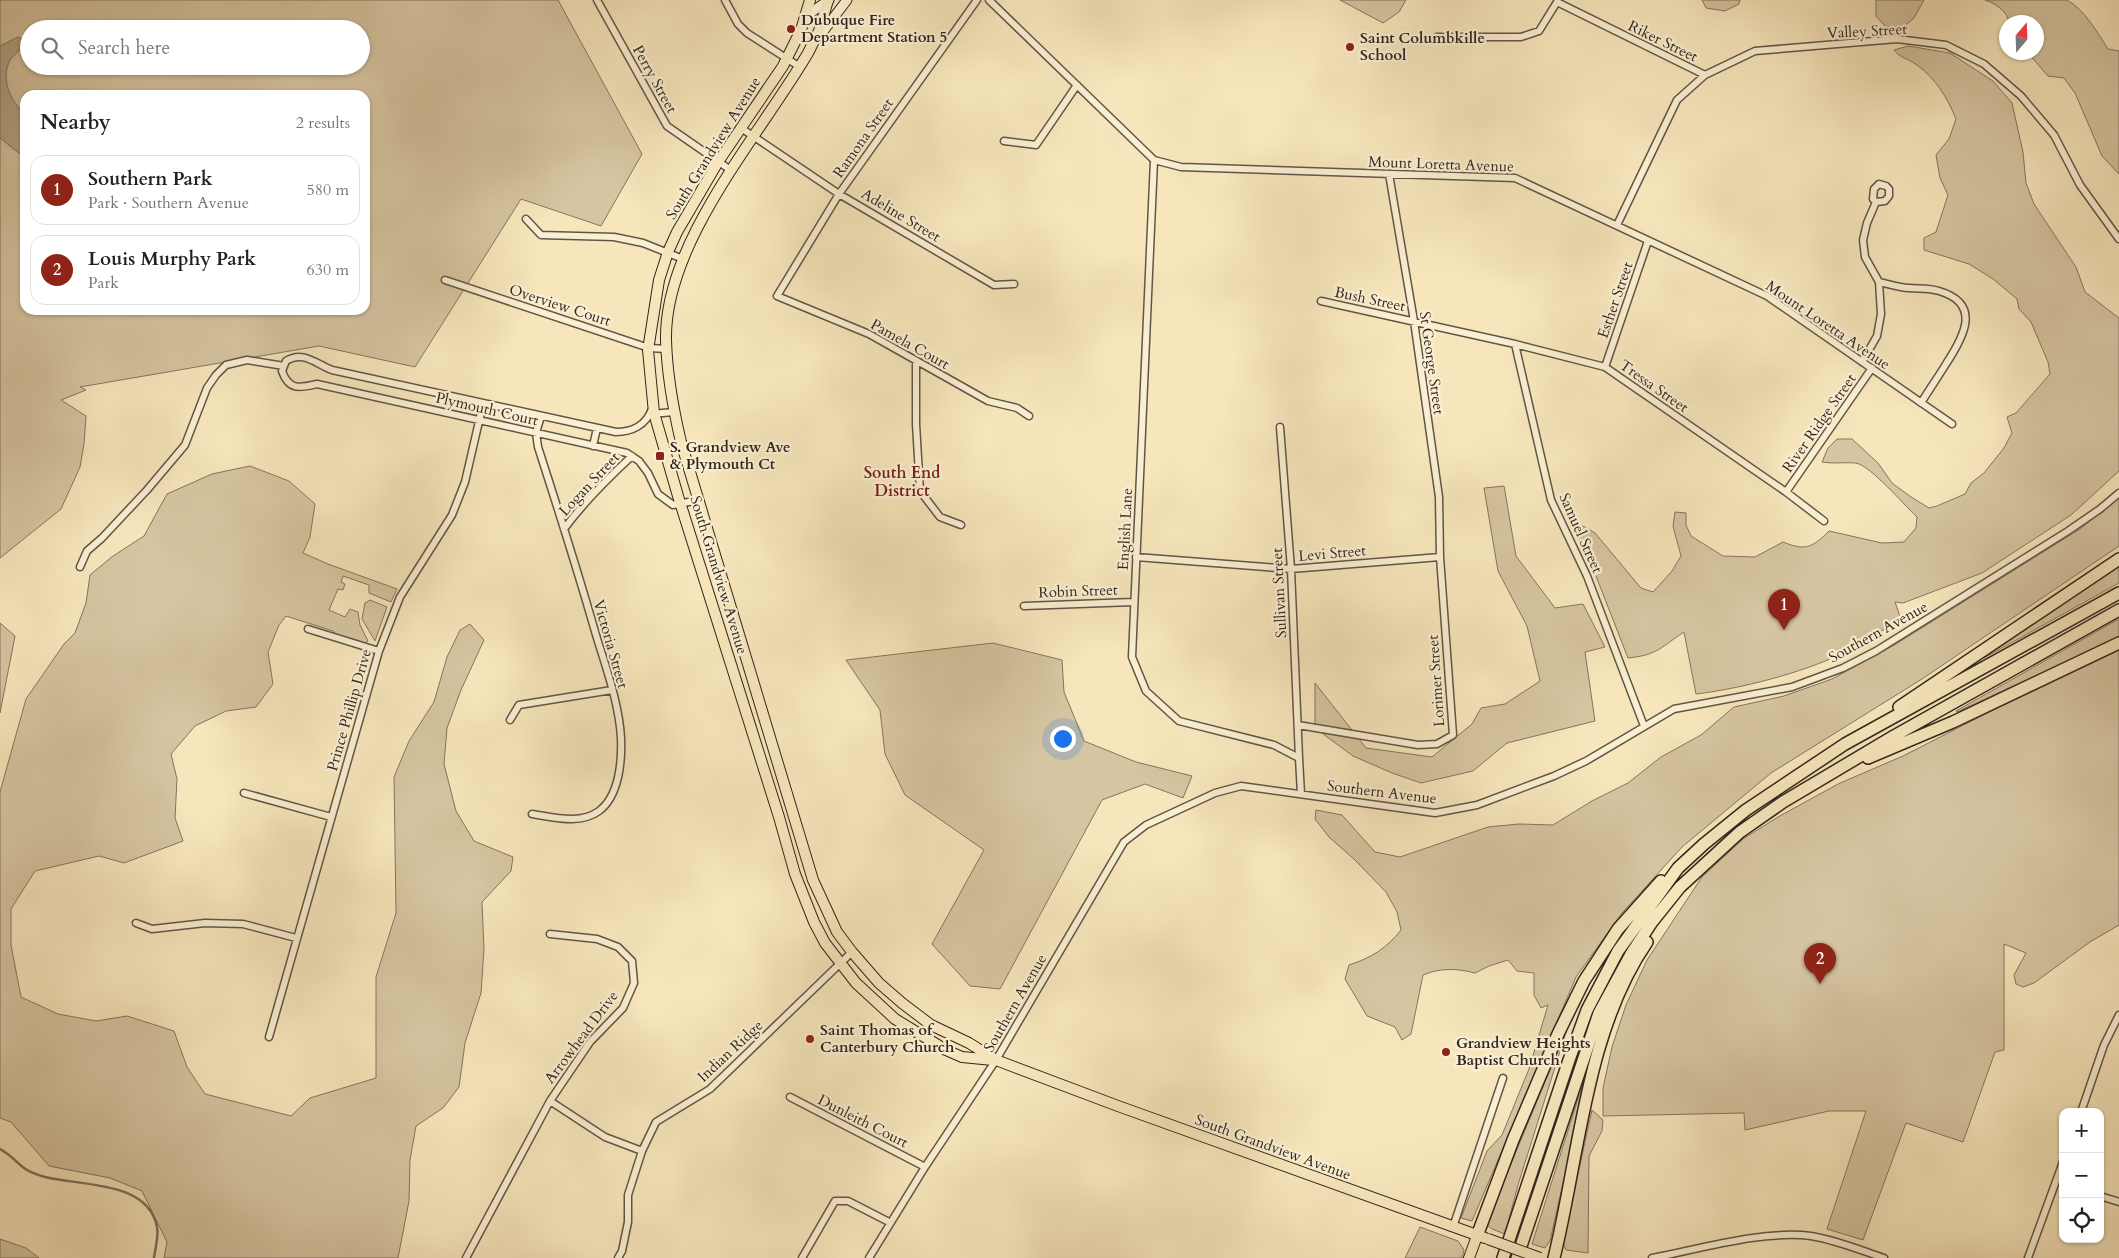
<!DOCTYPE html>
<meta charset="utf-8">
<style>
body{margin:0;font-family:Cardo,serif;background:#f2f2f2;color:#222}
.controls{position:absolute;right:15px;bottom:15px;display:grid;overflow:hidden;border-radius:10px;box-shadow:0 1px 4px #0004}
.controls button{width:45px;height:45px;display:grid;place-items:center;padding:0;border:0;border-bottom:1px solid #e0e0e0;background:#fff;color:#222;font:25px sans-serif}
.compass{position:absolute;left:1999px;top:15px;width:45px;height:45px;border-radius:50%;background:#fff;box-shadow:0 1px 4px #0004;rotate:19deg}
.you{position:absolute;left:1062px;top:738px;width:18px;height:18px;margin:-12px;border:4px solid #fff;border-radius:50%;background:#1a73e8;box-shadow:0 0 0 8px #1a73e833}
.badge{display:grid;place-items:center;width:32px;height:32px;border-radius:50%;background:#8f2418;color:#fff;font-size:16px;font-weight:700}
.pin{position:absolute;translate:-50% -41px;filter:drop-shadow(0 1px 2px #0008)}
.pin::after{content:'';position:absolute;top:26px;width:18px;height:15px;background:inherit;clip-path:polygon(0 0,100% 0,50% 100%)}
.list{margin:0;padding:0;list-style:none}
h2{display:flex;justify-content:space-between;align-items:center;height:65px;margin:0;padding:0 20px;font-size:21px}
h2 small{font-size:16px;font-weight:400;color:#767676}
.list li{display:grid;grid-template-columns:32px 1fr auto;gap:15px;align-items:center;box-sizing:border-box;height:70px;margin:0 10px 10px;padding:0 10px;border:1px solid #e0e0e0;border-radius:15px}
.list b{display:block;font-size:19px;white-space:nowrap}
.list p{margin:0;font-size:16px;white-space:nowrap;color:#767676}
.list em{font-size:16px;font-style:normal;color:#767676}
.icon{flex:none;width:28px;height:28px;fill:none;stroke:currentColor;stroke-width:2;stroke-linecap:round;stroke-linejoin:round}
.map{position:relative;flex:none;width:2119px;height:1258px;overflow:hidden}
.search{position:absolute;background:#fff;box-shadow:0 1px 4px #0004;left:20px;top:20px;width:350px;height:55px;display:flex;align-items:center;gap:12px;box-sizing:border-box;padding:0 18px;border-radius:28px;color:#767676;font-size:19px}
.panel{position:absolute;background:#fff;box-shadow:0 1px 4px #0004;left:20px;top:90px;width:350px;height:225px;border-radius:15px}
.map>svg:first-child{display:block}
</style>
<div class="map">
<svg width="2119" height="1258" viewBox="0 0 2119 1258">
<rect width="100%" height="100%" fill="#f7e6bc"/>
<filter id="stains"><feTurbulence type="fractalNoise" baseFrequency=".004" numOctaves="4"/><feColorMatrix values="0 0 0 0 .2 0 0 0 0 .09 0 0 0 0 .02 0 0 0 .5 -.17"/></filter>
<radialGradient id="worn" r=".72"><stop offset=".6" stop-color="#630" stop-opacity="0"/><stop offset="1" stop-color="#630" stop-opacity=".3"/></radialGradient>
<path fill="#d6c5a1" stroke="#84755e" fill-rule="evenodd" d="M0 0H558L642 154 601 226 521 199 415 367 319 346 80 387 86 390 61 400 86 416 84 444 80 467 61 509 0 558ZM29 29H361V66H29ZM25 95H365V310H25Z
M1340 0H1406L1399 12 1383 23Z
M1702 0H1740L1739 4 1725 11 1706 8Z
M1876 0H1924L1914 18 1902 28 1885 26 1876 16Z
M1985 0H2067C2085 10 2097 32 2108 49L2119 51V174L2102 156 2075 93 2064 78 2048 76 2028 53 2036 52V22H2009C2007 11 1995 3 1985 0Z
M1908 46 1950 53 1993 81 2012 103 2023 152 2026 183 2034 204 2076 267 2085 292 2119 318V471L2071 515 1982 573 1903 603 1895 602 1901 619C1881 631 1862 644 1841 654 1802 673 1739 689 1696 694L1684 632C1661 647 1658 655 1628 658L1594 571 1579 539 1577 530 1583 526 1595 533 1641 588 1653 592 1672 571 1681 556 1673 526 1675 512 1686 513V525L1691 536 1723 556 1755 557 1783 542C1805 551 1812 548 1829 531L1882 543 1904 542 1916 528 1917 517C1904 505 1871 466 1856 463 1845 462 1833 464 1822 462L1828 448 1837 439H1852L1878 463 1892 483 1911 497 1929 508 1937 506 1965 494 1971 483 1984 473 2004 448 2012 433 2007 417 2016 413 2050 374 2048 362 2031 322 2019 309 2017 299 1993 279 1969 264 1924 250V238L1936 232 1948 195 1940 178 1936 155 1949 139 1956 119C1947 97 1936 79 1917 65 1909 59 1900 58 1894 50Z
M250 466 289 481 315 504 310 537 303 553 328 564 397 589 391 602 369 593V585L343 576 341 582 345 584 343 590 338 589 329 610 345 617 350 609 358 612 360 625 368 641 363 644 338 636 333 631 286 616 279 625 268 652 273 684 256 707 226 711 195 726 171 754 177 779 175 818 183 841 124 863 99 856 35 871 11 909V945L21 997 58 1014 96 1021 127 1016 174 1031 187 1067 205 1094 291 1116 310 1098 376 1078V977L396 913 394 777 409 741 434 702 447 657 460 630 470 624 484 640 461 690 447 728 444 764 456 811 474 841 513 857 511 871 482 902 484 949 481 993 465 1043 459 1087 443 1108 416 1126 410 1160 409 1201 398 1258H164L167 1242 142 1191 110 1178 49 1166 11 1122 0 1118V792L26 699 64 644 75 633 86 603 90 575 113 556 144 536 167 494 212 474Z
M1504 486 1516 556 1555 608 1583 604 1605 647 1585 652 1595 721 1507 743 1473 771 1421 783 1392 773 1353 756 1315 728V683L1366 748 1432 757 1472 724 1481 708 1505 704 1540 681 1527 626 1498 571 1484 488Z
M2119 497V546L1922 679 1771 773 1682 847 1622 913 1576 977 1472 1221 1461 1218 1487 1151 1502 1135 1529 1069 1548 1005 1541 1008 1534 995V973L1517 971 1508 960 1489 966 1475 973C1456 968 1440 968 1423 975L1411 1034 1402 1040 1395 1027 1367 1016 1345 979 1349 965C1371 958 1387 948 1401 930L1397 912 1386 892 1355 860 1329 837 1315 819 1316 810 1342 815 1375 852 1400 857 1488 827 1519 824 1553 825 1592 801 1628 783 1661 757 1701 735 1734 707 1784 696 1832 679 1896 644 2080 529Z
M2119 566V583L1984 658Z
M370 600 387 607 375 641 362 619 365 603Z
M2119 619V637L1957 712 1956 711Z
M0 623 15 636 0 713Z
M993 643 1062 660 1064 692 1084 741 1136 762 1192 776 1183 798 1145 784 1102 800 1000 989 970 986 932 944 984 850 905 795 885 754 880 710 846 660Z
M2119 649V925L2090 942 2034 983 2023 987 2016 984 2014 975 2026 953 2004 944V1050L1995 1052 1963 1142 1906 1123 1863 1240 1827 1229 1866 1111H1829L1745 1130 1744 1113 1603 1116V1088L1612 1047 1626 1005 1647 960 1702 877 1743 839 1778 817 1838 784 1903 756 2040 686Z
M1567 1029 1518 1185 1505 1234 1492 1229 1486 1224Z
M1584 1080 1586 1081 1550 1241 1545 1248 1532 1244Z
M1592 1110 1603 1120 1602 1131 1589 1156 1588 1253 1566 1250 1563 1242Z
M1420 1227 1458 1241 1464 1250 1462 1258H1405Z
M0 1239 26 1248 39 1258H0Z"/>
<path fill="#b4a486" stroke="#80715c" d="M18 37 22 39 23 45C20 51 14 55 10 60 0 80 11 101 25 115V158L0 138V46Z"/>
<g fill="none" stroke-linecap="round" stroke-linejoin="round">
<path stroke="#80715c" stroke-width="2.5" d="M0 1149C10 1154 15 1161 24 1168 29 1172 38 1175 45 1177 79 1186 148 1180 157 1227 159 1236 155 1249 154 1258"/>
<g stroke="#635544" stroke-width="9">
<path id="minor" d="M597 0 667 126 732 171
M725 0 738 24 747 33 800 67
M977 0 839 194 777 296 869 334 988 401 1017 408 1029 416
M989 0 1154 160 1181 167 1515 178 1767 296 1952 424
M1437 37H1521L1539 31 1557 2 1705 75
M741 128 839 194 994 285 1014 284
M1004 141 1036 145 1077 85
M1154 160 1132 657 1146 691 1179 721 1274 745 1299 758 1301 794
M526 219 541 235 614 237 643 243 683 259
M1617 225 1677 100 1705 75 1755 51 1897 39 1946 45 1984 64 2021 96 2054 135 2080 185 2119 239
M445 280 649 348 667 349
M1879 282C1889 284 1899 288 1909 288 1919 289 1929 288 1939 291 1983 304 1963 338 1946 364 1938 377 1929 390 1921 403
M1321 301 1515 344 1605 367 1786 492 1824 521
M1515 344 1551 500 1587 576 1644 726
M916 361V424L920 491 940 517 961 525
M1862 362 1877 336 1881 314 1879 282 1865 257 1863 240 1867 223 1876 202 1885 201 1889 196V189L1886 186 1879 184 1874 189 1873 199 1876 202
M1605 367 1648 241
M652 409C646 425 632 432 616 432L332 370C316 364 303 350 286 361L282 371C289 391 300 388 317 384L627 453 639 461 648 473 658 494 673 505 699 500
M651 414 674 412
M1280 427 1291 569 1299 758
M593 446 597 428
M1786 492 1872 368
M564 529C584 502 608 478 632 456
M1136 557 1291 569 1440 557
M80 567 87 551 102 538 147 490 185 445 207 388 216 375 226 365 247 360 284 366
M1024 606 1133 602
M308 629 379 651
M510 720 519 705 612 690
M1298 725 1418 745 1437 744 1453 735 1440 557 1439 497 1414 321 1389 174
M244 793 331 817
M532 814C553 817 580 825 599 811 619 796 622 762 621 738 619 703 606 668 596 635 578 572 558 509 538 447L536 433 541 416
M136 923 152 929 205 923 243 924 296 938
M269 1037 379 651 400 597 452 515 465 482 483 404
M790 1097 925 1167
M550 1101 605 1137 642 1151
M2081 1112 2104 1045 2119 1015
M2100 1196 2119 1202
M1453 1227 1503 1078
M466 1258 550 1101 590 1042 623 1008 634 983 632 961 618 947 597 939 550 934
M618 1258 622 1251 628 1222V1195L642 1151 656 1122 710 1089 852 952
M802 1258 835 1201H848L889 1222
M869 1258 925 1167 996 1060 1124 842 1146 825 1215 793 1241 786 1435 813 1477 805 1554 776 1586 761 1674 709 1792 687 1843 668 1876 651 2068 531 2100 509 2119 493
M1652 1258C1700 1249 1762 1230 1811 1236 1836 1240 1860 1250 1884 1258
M2028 1258 2063 1162"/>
</g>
<g stroke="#32251c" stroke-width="11">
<path id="secondary" d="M805 20 813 11 829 0
M818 38 847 0"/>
</g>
<g stroke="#32251c" stroke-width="12">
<path id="primary" d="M810 0 801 30 783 66 718 162 677 232 668 252 659 280 648 350 654 413 678 496 779 817 795 874 814 922 825 943 856 983 895 1019 946 1050 962 1057 993 1060
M828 0 819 31 808 53C760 135 664 242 666 340 667 375 673 408 681 442L813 880 837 932 852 952 879 983 902 1003 931 1025 969 1043 996 1060 1118 1106 1485 1238
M1469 1258 1477 1236"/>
</g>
<g stroke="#32251c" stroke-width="14">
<path id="trunk" d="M1899 707 2119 559
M1868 758 1953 722 2119 643
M1477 1236 1513 1140 1558 1034 1584 981 1618 929 1661 881
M1503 1258 1569 1060 1587 1010 1618 951 1678 868 1704 844 1746 810 1845 744 2119 593
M1517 1258 1599 1013 1631 954 1652 922 1680 887 1740 832 1783 802 1894 736 2119 610
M1554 1258C1579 1157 1586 1030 1647 942"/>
</g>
<use href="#minor" stroke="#faefd3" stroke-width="6"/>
<use href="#secondary" stroke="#faefd3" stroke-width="9"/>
<use href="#primary" stroke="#f7e6bc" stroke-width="10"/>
<use href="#trunk" stroke="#f7e6bc" stroke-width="11"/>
<g stroke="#32251c" stroke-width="12" stroke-linecap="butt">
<path id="primary-bridge" d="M1488 1239 1540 1258"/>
</g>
<use href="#primary-bridge" stroke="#f7e6bc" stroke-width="10"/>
</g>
<g fill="#8f2418" stroke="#faefd3" stroke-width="2">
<circle cx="791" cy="29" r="5"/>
<circle cx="1350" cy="47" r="5"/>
<rect x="655" y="451" width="10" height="10" rx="2.5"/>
<circle cx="810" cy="1039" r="5"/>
<circle cx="1446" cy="1052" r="5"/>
</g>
<g text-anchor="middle" stroke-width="4.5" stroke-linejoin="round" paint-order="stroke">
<g font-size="15" font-weight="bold" fill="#32251c" stroke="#faefd3" text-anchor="start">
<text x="801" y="25">Dubuque Fire<tspan x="801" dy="17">Department Station 5</tspan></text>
<text x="1360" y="43">Saint Columbkille<tspan x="1360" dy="17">School</tspan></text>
<text x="670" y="452">S. Grandview Ave<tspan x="670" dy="17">&amp; Plymouth Ct</tspan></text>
<text x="820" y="1035">Saint Thomas of<tspan x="820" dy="17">Canterbury Church</tspan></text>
<text x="1456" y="1048">Grandview Heights<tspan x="1456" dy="17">Baptist Church</tspan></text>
</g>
<g font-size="15" fill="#32251c" stroke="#faefd3">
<text transform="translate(1867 31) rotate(-3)" y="5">Valley Street</text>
<text transform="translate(1663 41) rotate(26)" y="5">Riker Street</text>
<text transform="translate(655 79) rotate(61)" y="5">Perry Street</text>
<text transform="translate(863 138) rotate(-55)" y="5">Ramona Street</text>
<text transform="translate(713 148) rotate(-58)" y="5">South Grandview Avenue</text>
<text transform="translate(1441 164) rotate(2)" y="5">Mount Loretta Avenue</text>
<text transform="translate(901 215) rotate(31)" y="5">Adeline Street</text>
<text transform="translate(1370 299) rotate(12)" y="5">Bush Street</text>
<text transform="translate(1615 300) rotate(-71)" y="5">Esther Street</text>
<text transform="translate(560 305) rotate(18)" y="5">Overview Court</text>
<text transform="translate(1828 325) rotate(34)" y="5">Mount Loretta Avenue</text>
<text transform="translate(910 344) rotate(29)" y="5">Pamela Court</text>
<text transform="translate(1432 363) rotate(82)" y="5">St George Street</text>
<text transform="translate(1654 386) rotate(35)" y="5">Tressa Street</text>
<text transform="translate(487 409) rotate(13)" y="5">Plymouth Court</text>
<text transform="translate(1819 423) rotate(-55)" y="5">River Ridge Street</text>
<text transform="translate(589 484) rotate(-47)" y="5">Logan Street</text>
<text transform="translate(1125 529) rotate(-87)" y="5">English Lane</text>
<text transform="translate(1581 533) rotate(66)" y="5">Samuel Street</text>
<text transform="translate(1332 553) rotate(-5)" y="5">Levi Street</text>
<text transform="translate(719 575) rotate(73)" y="5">South Grandview Avenue</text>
<text transform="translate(1078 591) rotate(-2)" y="5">Robin Street</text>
<text transform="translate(1279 593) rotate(-93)" y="5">Sullivan Street</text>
<text transform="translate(1878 632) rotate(-29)" y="5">Southern Avenue</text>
<text transform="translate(611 644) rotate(74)" y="5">Victoria Street</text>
<text transform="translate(1436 681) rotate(-94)" y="5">Lorimer Street</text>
<text transform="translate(349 710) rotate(-74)" y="5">Prince Phillip Drive</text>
<text transform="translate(1382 792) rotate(7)" y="5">Southern Avenue</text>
<text transform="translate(1015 1003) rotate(-60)" y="5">Southern Avenue</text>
<text transform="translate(581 1037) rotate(-53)" y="5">Arrowhead Drive</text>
<text transform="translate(730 1051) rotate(-43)" y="5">Indian Ridge</text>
<text transform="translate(863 1121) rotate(27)" y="5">Dunleith Court</text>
<text transform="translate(1273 1147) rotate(20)" y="5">South Grandview Avenue</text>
</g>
<g font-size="16" font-weight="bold" fill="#7a1f14" stroke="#faefd3">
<text x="902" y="478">South End<tspan x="902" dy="18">District</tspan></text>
</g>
</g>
<rect width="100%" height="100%" filter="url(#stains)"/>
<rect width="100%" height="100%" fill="url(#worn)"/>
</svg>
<div class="controls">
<button>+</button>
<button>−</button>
<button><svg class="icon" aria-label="locate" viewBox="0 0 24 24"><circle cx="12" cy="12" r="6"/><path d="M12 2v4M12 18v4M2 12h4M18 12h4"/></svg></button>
</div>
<svg class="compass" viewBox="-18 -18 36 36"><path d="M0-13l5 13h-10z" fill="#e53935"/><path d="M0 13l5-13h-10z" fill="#767676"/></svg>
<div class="you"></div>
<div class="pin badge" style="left:1784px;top:630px">1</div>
<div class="pin badge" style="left:1820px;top:984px">2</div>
<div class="search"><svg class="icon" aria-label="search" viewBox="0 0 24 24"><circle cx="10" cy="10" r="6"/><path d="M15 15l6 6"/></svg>Search here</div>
<section class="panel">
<h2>Nearby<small>2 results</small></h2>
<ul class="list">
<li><span class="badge">1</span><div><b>Southern Park</b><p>Park · Southern Avenue</p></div><em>580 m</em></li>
<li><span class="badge">2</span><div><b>Louis Murphy Park</b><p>Park</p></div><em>630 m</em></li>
</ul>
</section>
</div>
